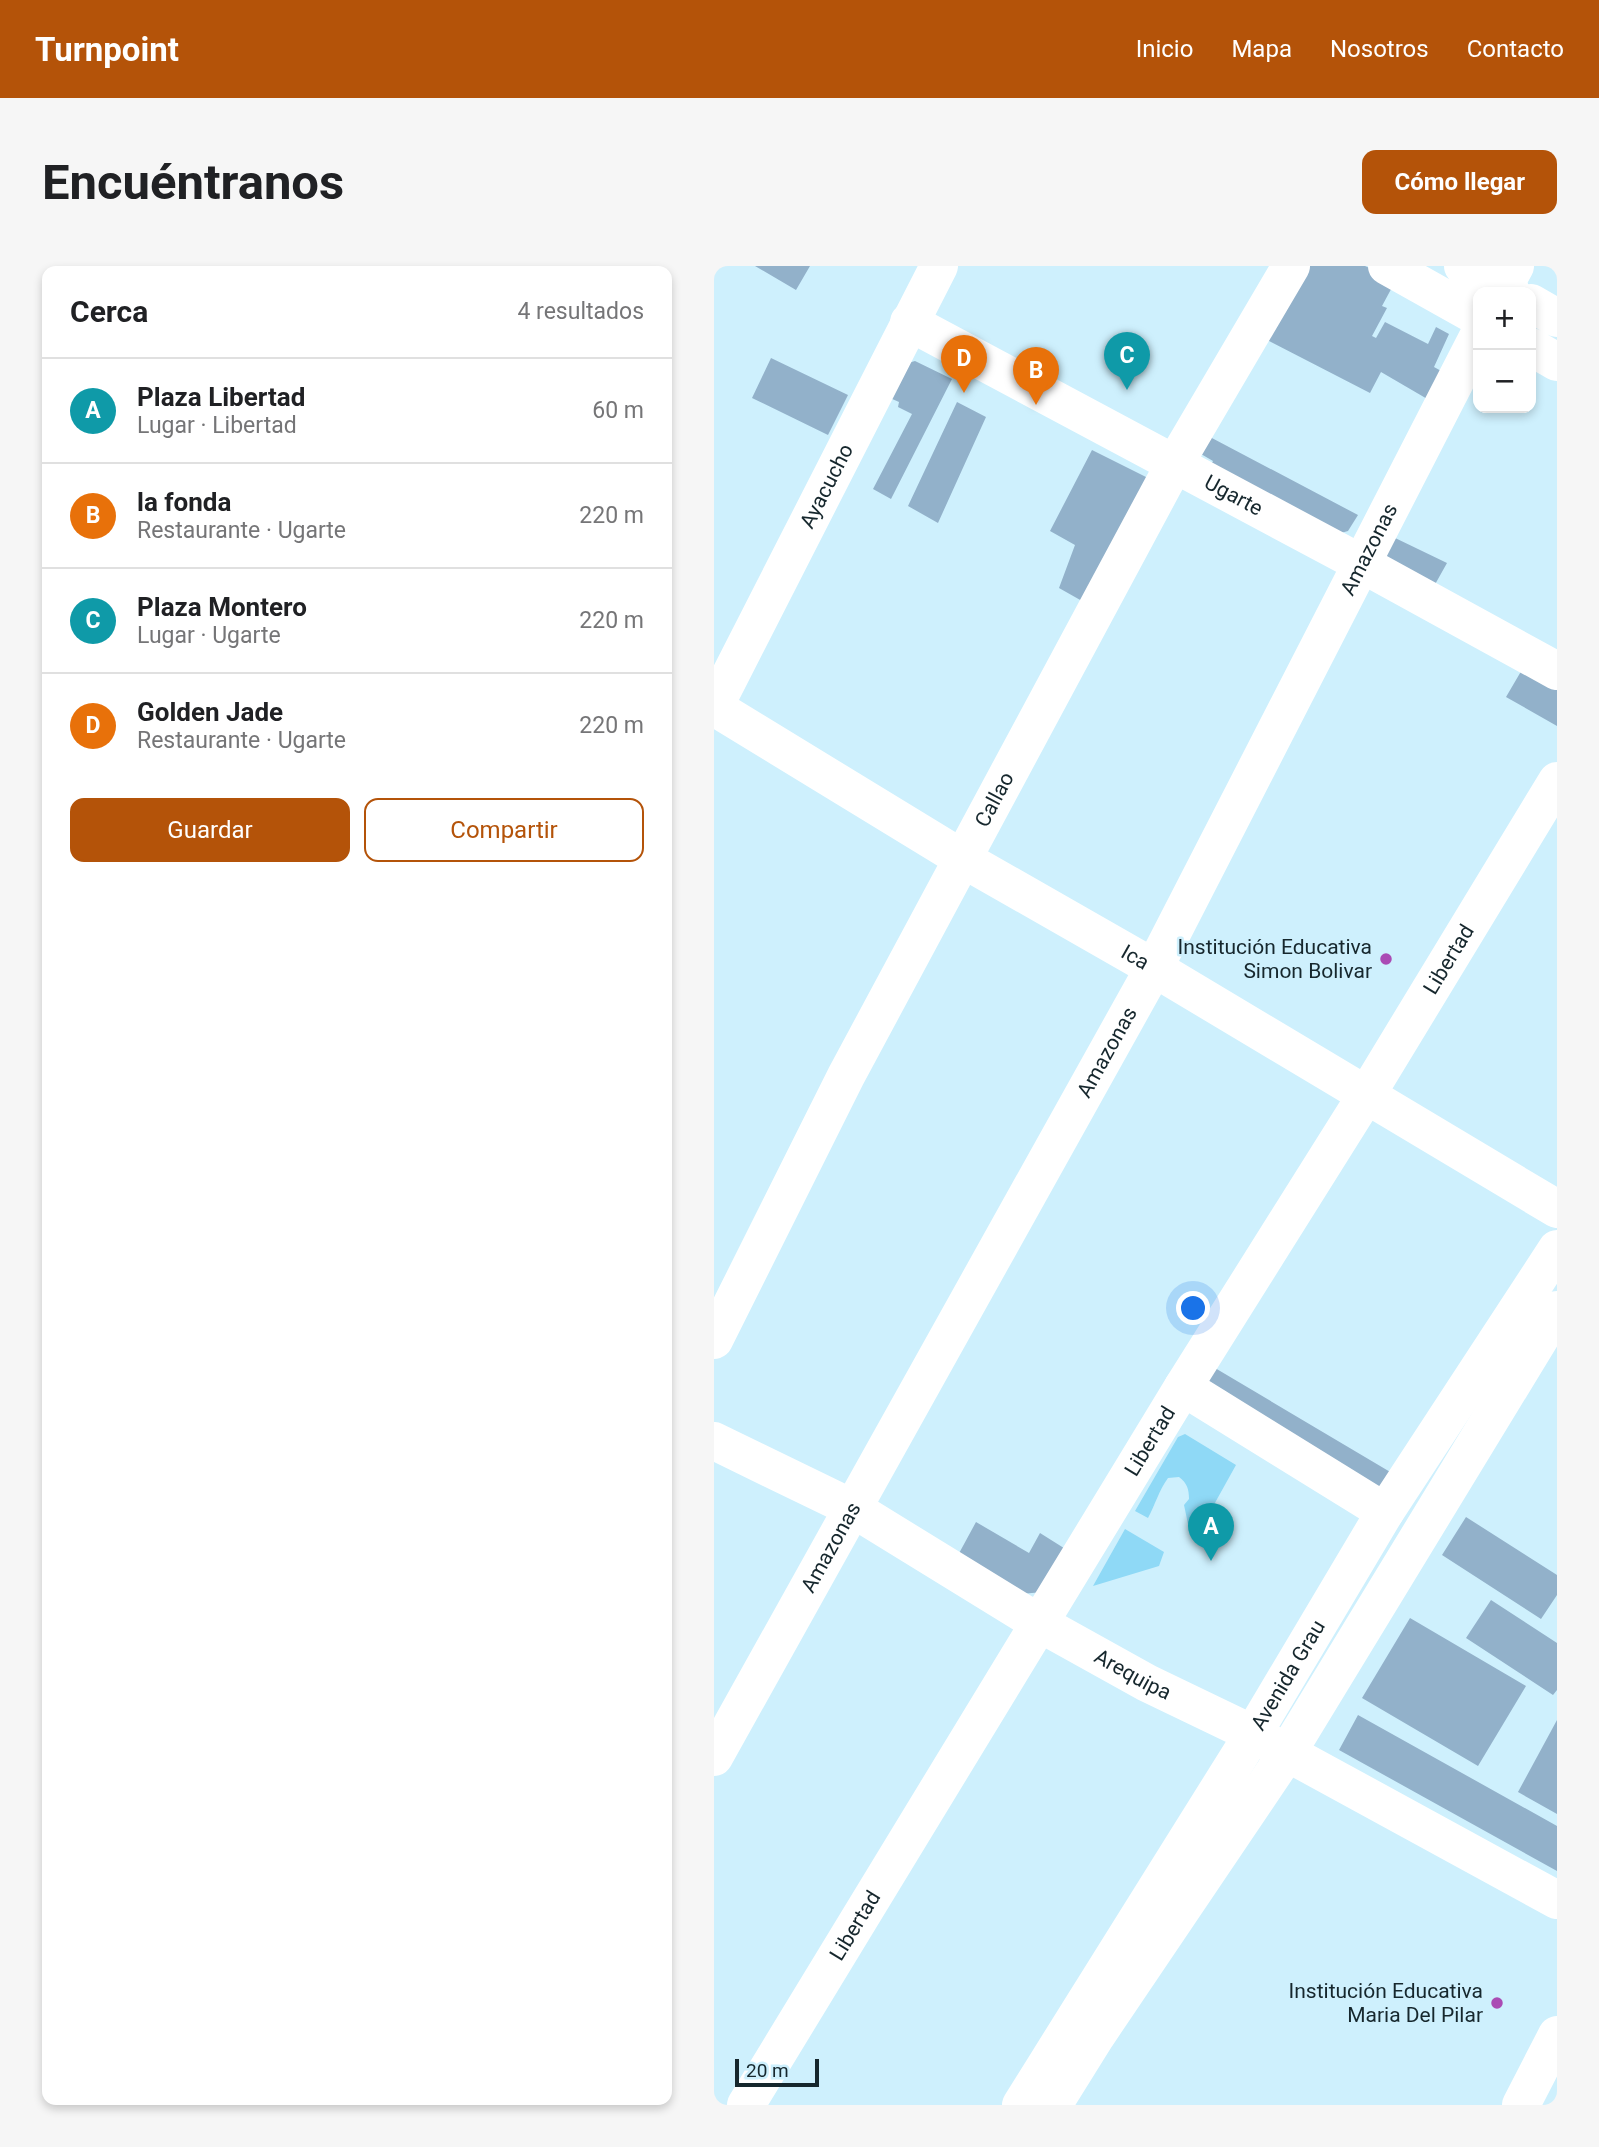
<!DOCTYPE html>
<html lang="es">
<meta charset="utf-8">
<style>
body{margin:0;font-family:Roboto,sans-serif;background:#f6f6f6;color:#202124}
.controls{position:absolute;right:21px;top:21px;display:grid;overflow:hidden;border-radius:14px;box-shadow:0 4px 10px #0003}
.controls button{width:63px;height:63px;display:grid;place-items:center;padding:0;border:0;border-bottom:2px solid #e0e0e0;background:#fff;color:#202124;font:35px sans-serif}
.scale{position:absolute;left:21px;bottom:18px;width:84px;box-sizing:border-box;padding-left:7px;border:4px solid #16272d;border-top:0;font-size:19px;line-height:24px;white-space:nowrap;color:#16272d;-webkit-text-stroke:5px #cef0fd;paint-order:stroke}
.you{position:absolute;left:480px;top:1043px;width:24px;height:24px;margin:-18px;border:5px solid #fff;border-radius:50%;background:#1a73e8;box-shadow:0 0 0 10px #1a73e833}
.badge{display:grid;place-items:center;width:46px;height:46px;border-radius:50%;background:#b45309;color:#fff;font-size:23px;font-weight:700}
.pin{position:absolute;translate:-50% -58px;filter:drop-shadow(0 2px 4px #0008)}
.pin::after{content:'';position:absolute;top:37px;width:24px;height:21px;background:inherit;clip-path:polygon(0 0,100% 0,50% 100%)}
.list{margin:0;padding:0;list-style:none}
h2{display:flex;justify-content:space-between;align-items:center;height:91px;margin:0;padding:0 28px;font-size:30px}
h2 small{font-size:23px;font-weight:400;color:#757577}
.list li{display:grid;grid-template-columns:46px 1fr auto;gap:21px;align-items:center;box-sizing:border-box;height:105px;padding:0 28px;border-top:2px solid #e0e0e0}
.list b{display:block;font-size:26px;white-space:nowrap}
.list p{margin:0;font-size:23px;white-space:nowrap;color:#757577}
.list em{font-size:23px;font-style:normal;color:#757577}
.actions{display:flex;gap:14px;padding:21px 28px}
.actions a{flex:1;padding:16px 0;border:2px solid #b45309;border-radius:14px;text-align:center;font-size:24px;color:#b45309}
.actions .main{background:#b45309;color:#fff}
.map{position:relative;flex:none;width:843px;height:1839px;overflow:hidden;border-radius:14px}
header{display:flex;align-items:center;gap:42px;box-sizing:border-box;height:98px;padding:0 35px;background:#b45309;color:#fff}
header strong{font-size:33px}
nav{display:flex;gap:38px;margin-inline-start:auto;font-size:24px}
.intro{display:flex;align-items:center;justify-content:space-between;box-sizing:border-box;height:168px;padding:0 42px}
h1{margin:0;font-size:49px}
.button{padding:18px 32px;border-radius:14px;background:#b45309;color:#fff;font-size:24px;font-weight:700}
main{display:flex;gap:42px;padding:0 42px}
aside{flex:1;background:#fff;border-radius:14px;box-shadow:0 4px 10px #0003}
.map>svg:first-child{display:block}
</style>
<header>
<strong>Turnpoint</strong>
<nav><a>Inicio</a><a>Mapa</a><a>Nosotros</a><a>Contacto</a></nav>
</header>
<div class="intro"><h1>Encuéntranos</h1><a class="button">Cómo llegar</a></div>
<main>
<aside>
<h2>Cerca<small>4 resultados</small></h2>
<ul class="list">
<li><span class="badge" style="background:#0f9aa8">A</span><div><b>Plaza Libertad</b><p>Lugar · Libertad</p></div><em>60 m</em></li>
<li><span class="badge" style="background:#e8710a">B</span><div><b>la fonda</b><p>Restaurante · Ugarte</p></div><em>220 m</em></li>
<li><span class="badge" style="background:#0f9aa8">C</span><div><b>Plaza Montero</b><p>Lugar · Ugarte</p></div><em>220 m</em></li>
<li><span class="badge" style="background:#e8710a">D</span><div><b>Golden Jade</b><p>Restaurante · Ugarte</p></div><em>220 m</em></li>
</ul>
<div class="actions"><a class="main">Guardar</a><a>Compartir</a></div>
</aside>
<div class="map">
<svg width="843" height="1839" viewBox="0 0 843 1839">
<rect width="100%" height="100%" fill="#cef0fd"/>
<path fill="#8fd9f6" d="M471 1168 522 1199 487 1262 474 1258 470 1239 475 1233C475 1223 473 1217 465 1211L454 1212C445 1224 441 1239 434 1252L421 1245 464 1171Z
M411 1263 450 1286 445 1300 379 1320Z"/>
<path fill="#92b1ca" d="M41 0H96L82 24Z
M590 0H651L682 14 668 40 673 42 658 70 662 72 671 56 714 78 722 61 735 68 720 101 729 106 715 134 667 106 656 127 551 73Z
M57 92 134 129 114 169 38 132Z
M201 95 238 113 177 233 159 223 198 148 184 141 185 136 167 128 180 101Z
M243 136 272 151 224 257 194 240Z
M496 171 644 249 634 265 613 271 492 208 499 195 487 188Z
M378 184 432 211V221L368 335 345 322 361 279 336 265Z
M677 270 733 297 719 322 664 295Z
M809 402 843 420V460L792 431Z
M501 1102 683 1210 675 1226 487 1123Z
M752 1251 843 1309V1329L827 1353 728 1289Z
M262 1256 315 1287 326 1267 353 1284 329 1326 307 1328 243 1291Z
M777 1334 843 1377V1424L839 1429 752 1372Z
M696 1352 812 1420 764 1500 648 1432Z
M644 1449 843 1560V1605L625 1484Z
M843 1454V1548L804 1526Z"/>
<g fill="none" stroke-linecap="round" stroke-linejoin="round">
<g stroke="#fff" stroke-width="38">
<path d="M787 26 801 0"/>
<path id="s1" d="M195 56 648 298 843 405"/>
<path id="s2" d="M0 441 249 593 440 702 843 943"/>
<path id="s3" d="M0 441 225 0"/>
<path id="s4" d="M0 1074 132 810 460 199 577 0"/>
<path d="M469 1121 671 1246"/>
<path id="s5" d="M0 1175 138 1242 325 1357 433 1417 539 1468 843 1634"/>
<path id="s6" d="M0 1491 440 702 764 71"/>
<path id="s7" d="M32 1839 469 1121 653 828 843 515"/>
<path id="s8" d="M307 1839 539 1468 671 1246 843 983"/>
<path d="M339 1839 382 1770 573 1487 843 1044"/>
</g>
<path stroke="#fff" stroke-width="38" d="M673 0 764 51
M749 0 797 26
M817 37 843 52
M817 81 843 96
M807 1839 843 1769"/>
</g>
<g fill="#aa4bb4" stroke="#cef0fd" stroke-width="2.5">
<circle cx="672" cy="693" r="7"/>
<circle cx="783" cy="1737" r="7"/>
</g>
<g text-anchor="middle" stroke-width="5" stroke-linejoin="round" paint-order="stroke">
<g font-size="21" fill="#16272d" stroke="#cef0fd">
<text dy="7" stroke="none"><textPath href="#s3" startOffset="248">Ayacucho</textPath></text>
<text dy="7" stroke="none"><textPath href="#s1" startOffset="368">Ugarte</textPath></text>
<text dy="7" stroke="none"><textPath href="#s6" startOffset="1374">Amazonas</textPath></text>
<text dy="7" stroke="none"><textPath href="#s4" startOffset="609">Callao</textPath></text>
<text dy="7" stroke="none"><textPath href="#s2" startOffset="490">Ica</textPath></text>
<text dy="7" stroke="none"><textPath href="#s7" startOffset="1344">Libertad</textPath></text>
<text dy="7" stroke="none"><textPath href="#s6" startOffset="807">Amazonas</textPath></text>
<text dy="7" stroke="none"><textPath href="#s7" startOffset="777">Libertad</textPath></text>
<text dy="7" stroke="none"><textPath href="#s6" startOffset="240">Amazonas</textPath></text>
<text dy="7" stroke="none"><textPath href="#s5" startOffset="480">Arequipa</textPath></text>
<text dy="7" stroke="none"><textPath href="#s8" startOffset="506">Avenida Grau</textPath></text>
<text dy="7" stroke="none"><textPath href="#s7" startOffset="210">Libertad</textPath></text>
</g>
<g font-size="21" fill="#16272d" stroke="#cef0fd" text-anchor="end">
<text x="658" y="688">Institución Educativa<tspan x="658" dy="24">Simon Bolivar</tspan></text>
<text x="769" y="1732">Institución Educativa<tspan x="769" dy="24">Maria Del Pilar</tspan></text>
</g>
</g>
</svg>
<div class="controls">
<button>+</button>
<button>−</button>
</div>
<div class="scale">20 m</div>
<div class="you"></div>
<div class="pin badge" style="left:497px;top:1295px;background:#0f9aa8">A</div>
<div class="pin badge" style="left:322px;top:139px;background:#e8710a">B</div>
<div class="pin badge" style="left:413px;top:124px;background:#0f9aa8">C</div>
<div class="pin badge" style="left:250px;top:127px;background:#e8710a">D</div>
</div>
</main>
